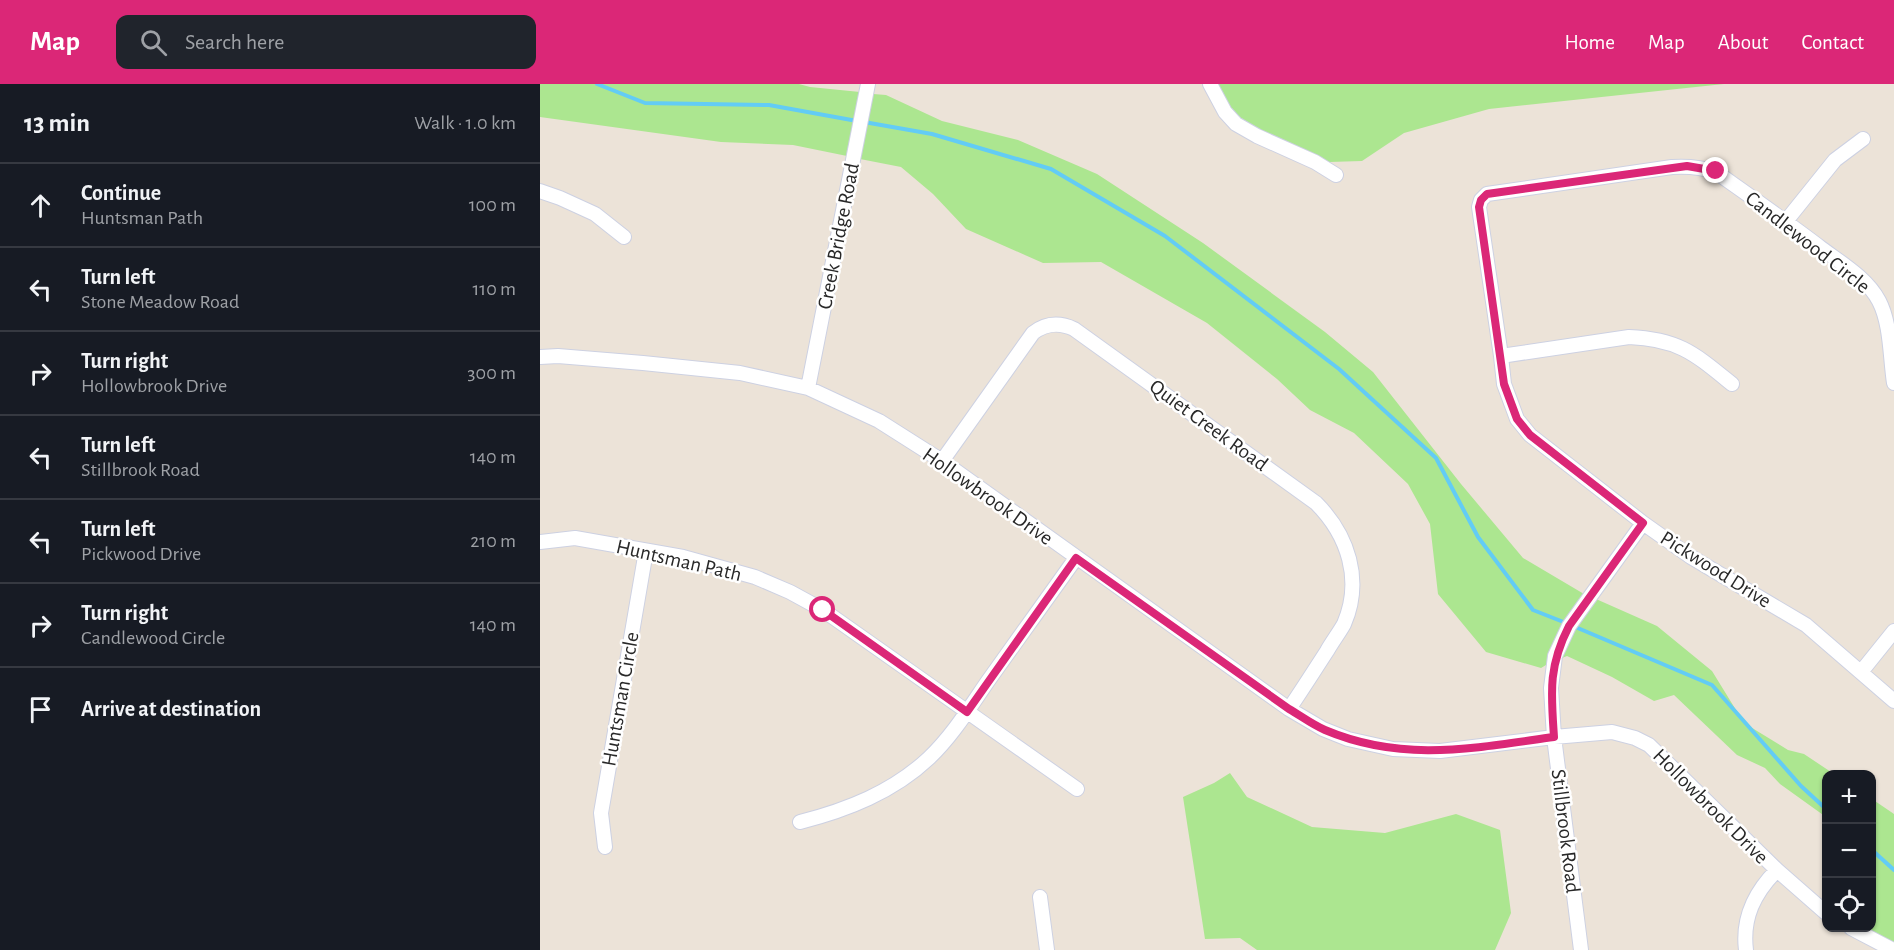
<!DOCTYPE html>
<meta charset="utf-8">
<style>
body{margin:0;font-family:"Alegreya Sans",sans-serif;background:#20242c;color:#f1f3f6}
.controls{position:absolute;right:18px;bottom:18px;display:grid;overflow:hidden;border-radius:12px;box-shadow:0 2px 4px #0004}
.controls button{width:54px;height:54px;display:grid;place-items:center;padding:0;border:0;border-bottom:2px solid #363941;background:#171b24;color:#f1f3f6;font:30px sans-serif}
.stop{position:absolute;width:18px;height:18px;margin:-14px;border:4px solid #db2777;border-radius:50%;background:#fff}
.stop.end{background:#db2777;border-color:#fff;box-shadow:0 2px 6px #0008}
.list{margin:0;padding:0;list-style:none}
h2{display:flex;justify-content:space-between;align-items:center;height:78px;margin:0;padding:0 24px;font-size:26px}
h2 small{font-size:20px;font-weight:400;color:#9ea1a6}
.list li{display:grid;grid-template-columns:39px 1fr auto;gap:18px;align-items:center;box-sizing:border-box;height:84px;padding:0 24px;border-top:2px solid #363941}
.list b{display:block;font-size:22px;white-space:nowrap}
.list p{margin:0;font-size:20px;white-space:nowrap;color:#9ea1a6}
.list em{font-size:20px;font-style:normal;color:#9ea1a6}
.icon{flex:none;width:33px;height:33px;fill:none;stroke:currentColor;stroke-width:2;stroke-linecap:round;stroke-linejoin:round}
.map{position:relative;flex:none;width:1354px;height:866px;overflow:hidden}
header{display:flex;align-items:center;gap:36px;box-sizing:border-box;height:84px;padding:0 30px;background:#db2777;color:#fff}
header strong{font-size:28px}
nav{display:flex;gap:33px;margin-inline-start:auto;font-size:21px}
.search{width:420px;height:54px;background:#20242c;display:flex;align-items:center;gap:15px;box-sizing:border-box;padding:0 21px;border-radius:12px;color:#9ea1a6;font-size:22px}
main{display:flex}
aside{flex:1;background:#171b24}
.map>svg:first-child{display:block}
</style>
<header>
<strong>Map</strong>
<div class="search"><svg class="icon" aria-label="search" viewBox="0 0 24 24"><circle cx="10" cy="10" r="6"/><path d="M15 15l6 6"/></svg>Search here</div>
<nav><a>Home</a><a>Map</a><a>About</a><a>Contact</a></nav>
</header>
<main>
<aside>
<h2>13 min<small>Walk · 1.0 km</small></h2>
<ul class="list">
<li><svg class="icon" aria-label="ahead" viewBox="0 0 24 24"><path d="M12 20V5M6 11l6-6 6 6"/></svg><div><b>Continue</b><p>Huntsman Path</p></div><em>100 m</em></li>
<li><svg class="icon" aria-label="left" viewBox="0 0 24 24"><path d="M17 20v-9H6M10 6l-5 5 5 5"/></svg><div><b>Turn left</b><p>Stone Meadow Road</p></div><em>110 m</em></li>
<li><svg class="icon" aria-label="right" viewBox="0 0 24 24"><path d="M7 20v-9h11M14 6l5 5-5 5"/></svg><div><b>Turn right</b><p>Hollowbrook Drive</p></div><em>300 m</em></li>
<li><svg class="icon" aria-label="left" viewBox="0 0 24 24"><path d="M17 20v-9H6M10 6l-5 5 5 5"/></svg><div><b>Turn left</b><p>Stillbrook Road</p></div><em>140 m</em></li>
<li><svg class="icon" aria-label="left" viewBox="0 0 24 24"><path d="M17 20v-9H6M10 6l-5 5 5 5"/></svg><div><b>Turn left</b><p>Pickwood Drive</p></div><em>210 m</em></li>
<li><svg class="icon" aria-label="right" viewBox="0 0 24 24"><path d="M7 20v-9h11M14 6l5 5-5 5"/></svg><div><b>Turn right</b><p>Candlewood Circle</p></div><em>140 m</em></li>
<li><svg class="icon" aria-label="arrive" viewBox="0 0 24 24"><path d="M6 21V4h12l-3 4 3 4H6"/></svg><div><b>Arrive at destination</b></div></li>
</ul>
</aside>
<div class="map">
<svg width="1354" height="866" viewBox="0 0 1354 866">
<rect width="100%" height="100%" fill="#ece3d8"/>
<path fill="#ace690" d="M0 0H259L270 3 320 8 307 72 253 61 181 58 0 33Z
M677 0H1184L949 25 864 49 822 77 789 78 721 47 695 30 690 24Z
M333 10 346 11 402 37 478 56 557 90 663 159 785 248 833 288 921 400 983 474 1044 510C1028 533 1013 553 1006 581L1001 584 946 568 898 510 890 440 868 400 814 349 770 326 737 295 667 239 561 178 503 179 426 145 393 110 361 83 320 75Z
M1056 515 1117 542 1172 587 1204 639 1248 666 1264 670 1294 690H1286V733L1240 700 1225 684 1197 671 1134 611 1114 617 1072 593 1027 572 1022 574 1035 545Z
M690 689 707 713 772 743 845 749 916 730 960 746 971 829 955 866H717L700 854 665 855 643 713 674 699Z
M1332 715 1354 730V859L1325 844H1332Z"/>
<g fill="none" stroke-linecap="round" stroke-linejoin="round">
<path stroke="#63ccf5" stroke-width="4" d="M57 0 105 19 229 21 317 37
M324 38 392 50 511 85 625 152 799 285 896 374 938 453 993 526 1026 539
M1033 542 1172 601 1261 702 1286 725
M1332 766 1354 786"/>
<g stroke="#cdd1e2" stroke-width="16">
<path id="minor" d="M670 0 685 28 696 40 717 52 775 78 796 91
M0 107 20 114 55 130 84 153
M1246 137 1295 76 1323 55
M961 272 1089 253C1139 255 1155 270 1192 300
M0 273 18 272 103 279 200 289 268 304 339 337 402 377 749 625 783 645 808 655 853 665 900 667 1014 653 1072 648 1095 654 1109 661 1237 786 1286 829
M1354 299C1350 273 1351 240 1339 217 1327 194 1301 179 1281 164 1247 138 1211 113 1176 88 1161 83 1148 82 1132 83L947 110 941 116 939 123 961 272 964 300 977 335 990 351 1103 439 1151 473 1266 541 1354 617
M268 304 328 0
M402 377 493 249C506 239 519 238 534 245L776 419C808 451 823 496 804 540 799 549 792 558 787 567 774 587 762 606 749 625
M0 458 35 454 143 473 215 493 250 508 283 526 537 705
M1321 588 1354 547
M260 738C307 726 353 708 389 674 413 651 430 623 448 597 477 556 507 515 536 474
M65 763 61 729 106 467
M500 813 507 866
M1311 844 1353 866
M1041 866 1014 653 1011 604 1015 572 1029 542 1103 439
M1206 866C1202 834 1214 809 1237 786"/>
</g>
<use href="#minor" stroke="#fff" stroke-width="14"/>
</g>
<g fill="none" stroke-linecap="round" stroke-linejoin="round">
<path stroke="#db2777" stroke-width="8" d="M283 526 427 628 536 474 749 625C761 632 773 641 785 646 863 679 934 664 1014 653 1011 609 1008 583 1029 542L1103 439 990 351 977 335 964 300 939 123 941 116 947 110 1147 82 1176 87"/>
</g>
<g text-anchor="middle" stroke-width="5" stroke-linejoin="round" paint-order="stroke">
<g font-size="21" fill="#282828" stroke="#fff">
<text transform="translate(298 152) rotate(-79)" y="7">Creek Bridge Road</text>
<text transform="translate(1268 158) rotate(38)" y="7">Candlewood Circle</text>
<text transform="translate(669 341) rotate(36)" y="7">Quiet Creek Road</text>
<text transform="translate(448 412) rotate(35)" y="7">Hollowbrook Drive</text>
<text transform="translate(139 476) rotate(13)" y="7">Huntsman Path</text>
<text transform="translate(1176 485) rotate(32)" y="7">Pickwood Drive</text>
<text transform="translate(80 615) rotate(-80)" y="7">Huntsman Circle</text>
<text transform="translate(1171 722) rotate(45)" y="7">Hollowbrook Drive</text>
<text transform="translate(1026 747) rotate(83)" y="7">Stillbrook Road</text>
</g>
</g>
</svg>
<div class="controls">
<button>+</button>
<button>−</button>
<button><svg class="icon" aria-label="locate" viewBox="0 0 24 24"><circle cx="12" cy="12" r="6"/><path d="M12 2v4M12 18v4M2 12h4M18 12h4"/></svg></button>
</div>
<div class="stop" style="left:283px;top:526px"></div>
<div class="stop end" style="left:1176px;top:87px"></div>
</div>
</main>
